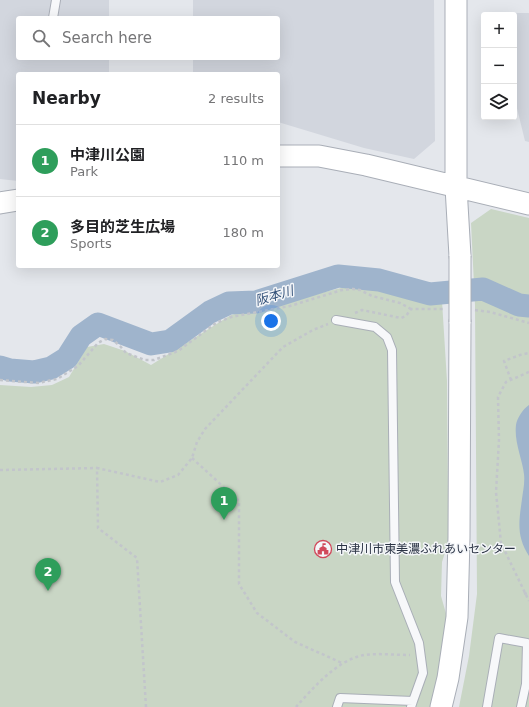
<!DOCTYPE html>
<meta charset="utf-8">
<style>
body{margin:0;font-family:"DejaVu Sans","Noto Sans JP",sans-serif;background:#f6f6f6;color:#202124}
.controls{position:absolute;right:12px;top:12px;display:grid;overflow:hidden;border-radius:4px;box-shadow:0 4px 16px #0002}
.controls button{width:36px;height:36px;display:grid;place-items:center;padding:0;border:0;border-bottom:1px solid #e0e0e0;background:#fff;color:#202124;font:20px sans-serif}
.you{position:absolute;left:271px;top:321px;width:14px;height:14px;margin:-10px;border:3px solid #fff;border-radius:50%;background:#1a73e8;box-shadow:0 0 0 6px #1a73e833}
.badge{display:grid;place-items:center;width:26px;height:26px;border-radius:50%;background:#b45309;color:#fff;font-size:13px;font-weight:700}
.pin{position:absolute;translate:-50% -33px;filter:drop-shadow(0 1px 2px #0008)}
.pin::after{content:'';position:absolute;top:21px;width:14px;height:12px;background:inherit;clip-path:polygon(0 0,100% 0,50% 100%)}
.list{margin:0;padding:0;list-style:none}
h2{display:flex;justify-content:space-between;align-items:center;height:52px;margin:0;padding:0 16px;font-size:17px}
h2 small{font-size:13px;font-weight:400;color:#757577}
.list li{display:grid;grid-template-columns:26px 1fr auto;gap:12px;align-items:center;box-sizing:border-box;height:72px;padding:0 16px;border-top:1px solid #e0e0e0}
.list b{display:block;font-size:15px;white-space:nowrap}
.list p{margin:0;font-size:13px;white-space:nowrap;color:#757577}
.list em{font-size:13px;font-style:normal;color:#757577}
.icon{flex:none;width:22px;height:22px;fill:none;stroke:currentColor;stroke-width:2;stroke-linecap:round;stroke-linejoin:round}
.map{position:relative;flex:none;width:529px;height:707px;overflow:hidden}
.search{position:absolute;background:#fff;box-shadow:0 4px 16px #0002;left:16px;top:16px;width:264px;height:44px;display:flex;align-items:center;gap:10px;box-sizing:border-box;padding:0 14px;border-radius:4px;color:#757577;font-size:15px}
.panel{position:absolute;background:#fff;box-shadow:0 4px 16px #0002;left:16px;top:72px;width:264px;height:196px;border-radius:4px}
.map>svg:first-child{display:block}
</style>
<div class="map">
<svg width="529" height="707" viewBox="0 0 529 707">
<rect width="100%" height="100%" fill="#e4e7ec"/>
<path fill="#d2d6de" d="M0 0H109V18H18V58H109V74H18V181L0 179Z
M193 0H434L435 141 414 159 364 148 278 122V74H193V58H278V18H193Z
M510 13H529V142L525 141 514 96V15H510Z"/>
<path fill="#c9d6c5" d="M491 209 529 218V707H459L469 656 477 594 475 305 471 223Z
M353 285 442 301 447 381 448 496V543L442 562 441 596 447 617 438 674 431 707H0V385L31 387 52 385 69 377 87 347 104 344 125 351 151 365 231 315Z"/>
<path fill="#9fb4cc" d="M529 405V556C516 536 519 521 522 499 523 491 525 483 524 474 522 458 514 442 516 425 517 418 523 409 529 405Z"/>
<g fill="none" stroke-linecap="round" stroke-linejoin="round">
<path stroke="#9fb4cc" stroke-width="23" d="M0 367 10 370 34 372 51 368 67 358 81 336 98 324 151 344 170 341 210 312 229 303 256 302 338 276 379 280 430 294 483 289 519 305 529 306"/>
<g stroke="#a9aeb7" stroke-width="10">
<path id="lane" d="M53 18 56 0
M336 320 375 327 387 337 392 350 395 582 419 643 423 673 413 701
M337 707 340 698 413 701 411 707
M487 707 499 638 527 643 526 684 521 707"/>
</g>
<g stroke="#a9aeb7" stroke-width="23">
<path id="secondary" d="M456 0V187L460 256
M278 156H319L366 165 529 204
M0 203 18 200
M441 707 448 678 457 617 459 537 460 322"/>
</g>
<path stroke="#c2c5cb" stroke-width="2.5" stroke-dasharray="3 3" stroke-linecap="butt" d="M475 310 490 312 529 323
M355 313 362 310 401 318 406 316 411 309H444
M529 372 506 382 498 397 499 440 496 492 501 543 529 601
M0 380 38 383 57 379 78 366 98 343 105 339 113 340 120 346 126 353 145 360H154L178 351 216 323 231 317 290 306 342 290 353 289 360 290 372 296 400 303 411 309
M511 380 504 361 520 355 529 353
M192 458 239 501V584L257 613 295 642 342 663
M0 470 97 468
M524 594 529 592
M146 707 137 558 98 528 97 468 160 482 178 475 192 458 197 442 205 429 283 347 313 330 328 324
M296 707C313 688 337 660 364 655 379 653 396 655 410 655"/>
<use href="#lane" stroke="#f7f8fa" stroke-width="8"/>
<use href="#secondary" stroke="#fff" stroke-width="21"/>
<g stroke="#a9aeb7" stroke-width="23" stroke-linecap="butt">
<path id="secondary-bridge" d="M460 322V256"/>
</g>
<use href="#secondary-bridge" stroke="#fff" stroke-width="21"/>
</g>
<defs>
<g id="civic-ring" transform="scale(0.9)"><circle r="9.5" fill="#f4f6f9" stroke="#d1495b" stroke-width="1.5"/><path d="M-.6-6.5H3V-4.5H.6V-3L4-1V1h2V6H-6V1h2V-1L-.6-3ZM-1.2 2.5V6h2.4V2.5Z" fill="#d1495b"/></g>
</defs>
<g fill-rule="evenodd">
<use href="#civic-ring" x="323" y="549"/>
</g>
<g text-anchor="middle" stroke-width="3" stroke-linejoin="round" paint-order="stroke">
<g font-size="12" fill="#2b3445" stroke="#f4f6f9" text-anchor="start">
<text x="336" y="553">中津川市東美濃ふれあいセンター</text>
</g>
<g font-size="13" font-style="italic" fill="#34527a" stroke="#f4f6f9">
<text transform="translate(274 295) rotate(-16)" y="5">阪本川</text>
</g>
</g>
</svg>
<div class="controls">
<button>+</button>
<button>−</button>
<button><svg class="icon" aria-label="layers" viewBox="0 0 24 24"><path d="M12 4l9 5-9 5-9-5zM3 14l9 5 9-5"/></svg></button>
</div>
<div class="you"></div>
<div class="pin badge" style="left:224px;top:520px;background:#2e9e5b">1</div>
<div class="pin badge" style="left:48px;top:591px;background:#2e9e5b">2</div>
<div class="search"><svg class="icon" aria-label="search" viewBox="0 0 24 24"><circle cx="10" cy="10" r="6"/><path d="M15 15l6 6"/></svg>Search here</div>
<section class="panel">
<h2>Nearby<small>2 results</small></h2>
<ul class="list">
<li><span class="badge" style="background:#2e9e5b">1</span><div><b>中津川公園</b><p>Park</p></div><em>110 m</em></li>
<li><span class="badge" style="background:#2e9e5b">2</span><div><b>多目的芝生広場</b><p>Sports</p></div><em>180 m</em></li>
</ul>
</section>
</div>
